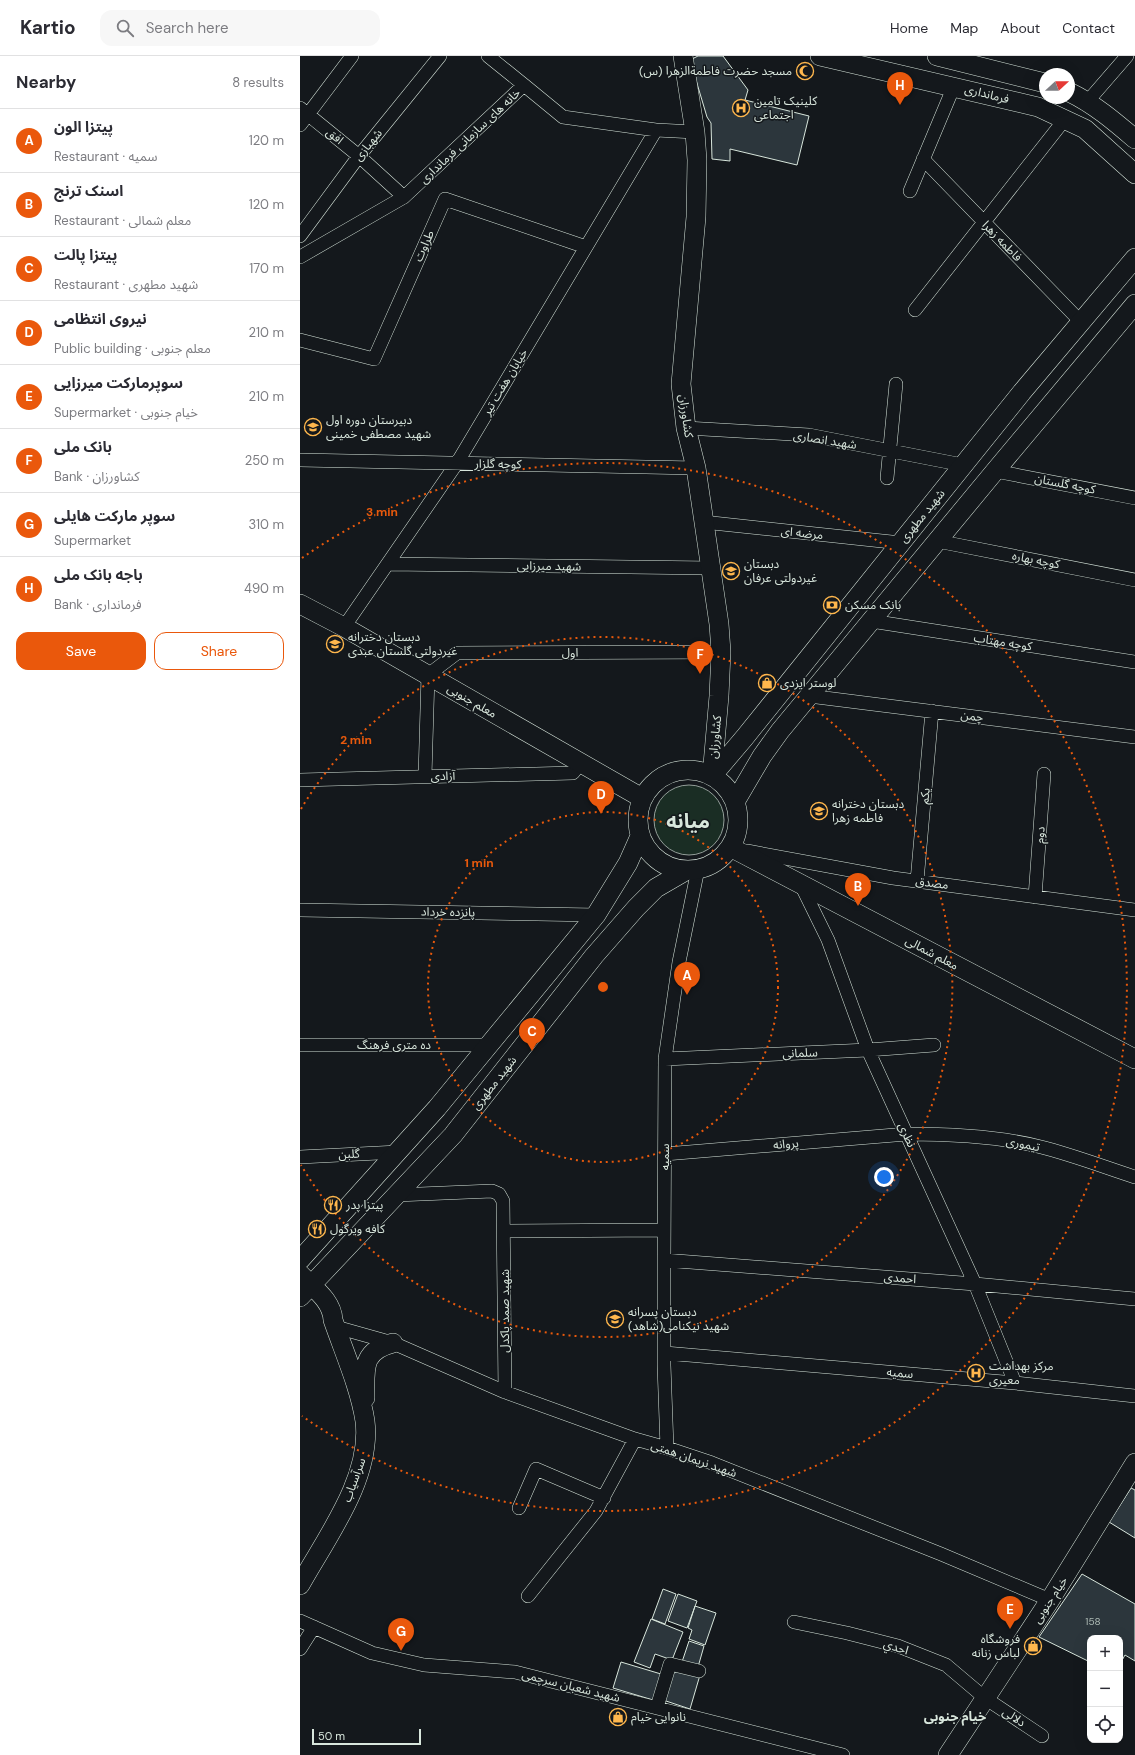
<!DOCTYPE html>
<meta charset="utf-8">
<style>
body{margin:0;font-family:"DM Sans","Noto Sans Arabic",sans-serif;background:#f7f7f7;color:#2b2b33}
.controls{position:absolute;right:12px;bottom:12px;display:grid;overflow:hidden;border-radius:8px;box-shadow:0 4px 16px #0002}
.controls button{width:36px;height:36px;display:grid;place-items:center;padding:0;border:0;border-bottom:1px solid #e1e1e2;background:#fff;color:#2b2b33;font:20px sans-serif}
.compass{position:absolute;left:739px;top:12px;width:36px;height:36px;border-radius:50%;background:#fff;box-shadow:0 4px 16px #0002;rotate:69deg}
.scale{position:absolute;left:12px;bottom:10px;width:109px;box-sizing:border-box;padding-left:4px;border:2px solid #d8e6dc;border-top:0;font-size:11px;line-height:14px;white-space:nowrap;color:#d8e6dc;-webkit-text-stroke:3px #14181c;paint-order:stroke}
.you{position:absolute;left:584px;top:1121px;width:14px;height:14px;margin:-10px;border:3px solid #fff;border-radius:50%;background:#1a73e8;box-shadow:0 0 0 6px #1a73e833}
.badge{display:grid;place-items:center;width:26px;height:26px;border-radius:50%;background:#ea580c;color:#fff;font-size:13px;font-weight:700}
.pin{position:absolute;translate:-50% -33px;filter:drop-shadow(0 1px 2px #0008)}
.pin::after{content:'';position:absolute;top:21px;width:14px;height:12px;background:inherit;clip-path:polygon(0 0,100% 0,50% 100%)}
.list{margin:0;padding:0;list-style:none}
h2{display:flex;justify-content:space-between;align-items:center;height:52px;margin:0;padding:0 16px;font-size:17px}
h2 small{font-size:13px;font-weight:400;color:#7c7c81}
.list li{display:grid;grid-template-columns:26px 1fr auto;gap:12px;align-items:center;box-sizing:border-box;height:64px;padding:0 16px;border-top:1px solid #e1e1e2}
.list b{display:block;font-size:15px;white-space:nowrap}
.list p{margin:0;font-size:13px;white-space:nowrap;color:#7c7c81}
.list em{font-size:13px;font-style:normal;color:#7c7c81}
.actions{display:flex;gap:8px;padding:12px 16px}
.actions a{flex:1;padding:9px 0;border:1px solid #ea580c;border-radius:12px;text-align:center;font-size:14px;color:#ea580c}
.actions .main{background:#ea580c;color:#fff}
.icon{flex:none;width:22px;height:22px;fill:none;stroke:currentColor;stroke-width:2;stroke-linecap:round;stroke-linejoin:round}
.map{position:relative;flex:none;width:835px;height:1699px;overflow:hidden}
header{display:flex;align-items:center;gap:24px;box-sizing:border-box;height:56px;padding:0 20px;background:#fff;border-bottom:1px solid #e1e1e2}
header strong{font-size:19px}
nav{display:flex;gap:22px;margin-inline-start:auto;font-size:14px}
.search{width:280px;height:36px;background:#f7f7f7;display:flex;align-items:center;gap:10px;box-sizing:border-box;padding:0 14px;border-radius:12px;color:#7c7c81;font-size:15px}
main{display:flex}
aside{flex:1;background:#fff}
.map>svg:first-child{display:block}
</style>
<header>
<strong>Kartio</strong>
<div class="search"><svg class="icon" aria-label="search" viewBox="0 0 24 24"><circle cx="10" cy="10" r="6"/><path d="M15 15l6 6"/></svg>Search here</div>
<nav><a>Home</a><a>Map</a><a>About</a><a>Contact</a></nav>
</header>
<main>
<aside>
<h2>Nearby<small>8 results</small></h2>
<ul class="list">
<li><span class="badge">A</span><div><b>پیتزا الون</b><p>Restaurant · سمیه</p></div><em>120 m</em></li>
<li><span class="badge">B</span><div><b>اسنک ترنج</b><p>Restaurant · معلم شمالی</p></div><em>120 m</em></li>
<li><span class="badge">C</span><div><b>پیتزا پالت</b><p>Restaurant · شهید مطهری</p></div><em>170 m</em></li>
<li><span class="badge">D</span><div><b>نیروی انتظامی</b><p>Public building · معلم جنوبی</p></div><em>210 m</em></li>
<li><span class="badge">E</span><div><b>سوپرمارکت میرزایی</b><p>Supermarket · خیام جنوبی</p></div><em>210 m</em></li>
<li><span class="badge">F</span><div><b>بانک ملی</b><p>Bank · کشاورزان</p></div><em>250 m</em></li>
<li><span class="badge">G</span><div><b>سوپر مارکت هایلی</b><p>Supermarket</p></div><em>310 m</em></li>
<li><span class="badge">H</span><div><b>باجه بانک ملی</b><p>Bank · فرمانداری</p></div><em>490 m</em></li>
</ul>
<div class="actions"><a class="main">Save</a><a>Share</a></div>
</aside>
<div class="map">
<svg width="835" height="1699" viewBox="0 0 835 1699">
<rect width="100%" height="100%" fill="#14181c"/>
<path fill="#1a2d24" stroke="#939e99" d="M354 764a35 35 0 1 1 70 0a35 35 0 1 1-70 0Z"/>
<path fill="#2c363c" stroke="#d8e6dc" d="M398 0H423L448 34 445 44 509 60 497 109 430 93V105L412 103 411 67 407 61 390 4Z
M831 1432 835 1434V1482L809 1466Z
M782 1518 835 1548V1605L825 1599 820 1608V1582H790V1606L739 1581Z
M363 1533 376 1538 365 1568 352 1563Z
M378 1538 397 1545 387 1572 368 1565Z
M395 1550 416 1557 405 1589 389 1583 392 1574 388 1572Z
M351 1563 383 1576 372 1604 355 1598 350 1612 334 1606Z
M389 1585 404 1590 398 1611 382 1606Z
M321 1606 361 1618 353 1644 313 1632Z
M373 1611 400 1619 390 1653 363 1644Z"/>
<g fill="none" stroke-linecap="round" stroke-linejoin="round">
<g stroke="#d8e6dc" stroke-width="14">
<path id="street" d="M188 0 224 29
M788 45 827 0
M0 52 59 100 104 141
M0 69 52 0
M623 103 781 266
M610 135 654 30
M0 180 59 100 140 0
M0 201 104 141 224 29 263 61 356 74 395 76
M615 254 765 63
M0 284 74 303 145 143 286 191
M386 372 509 379 663 409
M0 404 396 412
M695 415 835 442
M587 422 596 328
M403 466 601 487
M637 485 835 524
M88 508 411 512
M571 565 835 606
M44 571 157 407 356 74
M509 640 835 681
M125 720 128 619 157 597 421 596
M0 724 273 717 281 707
M447 795 593 822 835 854
M617 825 632 655
M501 829 528 884 568 994 675 1228 715 1327
M735 841 744 718
M0 854 296 859
M0 989H189
M365 1003 568 994 634 989
M365 1098 607 1078C652 1078 698 1080 741 1091 773 1099 804 1111 835 1121
M0 1101 98 1096
M96 1139 192 1135 199 1138 203 1145 205 1336
M204 1175 364 1174
M364 1204 675 1228 835 1243
M36 1271 93 1287 205 1336 335 1383 367 1392 412 1407 641 1498 750 1544
M365 1297 715 1327 835 1340
M367 1392 364 1309V1204L365 1003 379 906 398 813
M219 1452 236 1413 304 1442
M228 1540 296 1455 335 1383
M0 1565 72 1597 124 1609 215 1616 543 1699
M494 1566 547 1577 598 1590 646 1609 685 1642 742 1680
M0 1593 14 1571
M357 1651 370 1608 399 1615"/>
</g>
<g stroke="#d8e6dc" stroke-width="20">
<path id="secondary" d="M383 0 395 76 397 104 396 161 381 328 386 372 396 412 419 568 421 596 419 640 412 720
M520 0 738 51 785 73 835 118
M637 0 745 27
M769 36C794 48 814 65 835 83
M0 548 44 571 342 742
M338 764a50 50 0 1 1 100 0a50 50 0 1 1-100 0Z
M412 720 445 681 722 336 835 202
M435 746 462 700 480 675 695 415 835 248
M430 791 835 1003
M0 1204 137 1052 296 859 328 807 340 780
M0 1218C13 1232 32 1244 33 1264 44 1296 60 1332 65 1365 72 1422 26 1482 0 1529
M0 1241 153 1079 294 900 336 852 356 832 387 814
M65 1342C65 1313 61 1295 93 1287
M648 1699 750 1544 835 1407"/>
</g>
<use href="#street" stroke="#14181c" stroke-width="13"/>
<use href="#secondary" stroke="#14181c" stroke-width="19"/>
</g>
<g fill="none" stroke="#e8590c" stroke-width="2" stroke-dasharray="2 4">
<circle cx="303" cy="931" r="175"/>
<path d="M1 753A350 350 0 1 1 1 1109"/>
<path d="M2 502A524 524 0 1 1 2 1360"/>
</g>
<defs>
<g id="mosque-ring" transform="scale(0.9)"><circle r="9.5" fill="#14181c" stroke="#ffb74d" stroke-width="1.5"/><path d="M3.5-4.9A6 6 0 1 0 3.5 4.9A5 5 0 1 1 3.5-4.9Z" fill="#ffb74d"/></g>
<g id="hospital-ring" transform="scale(0.9)"><circle r="9.5" fill="#14181c" stroke="#ffb74d" stroke-width="1.5"/><path d="M-5-5h3v3.5h4V-5h3V5h-3V1.5h-4V5h-3Z" fill="#ffb74d"/></g>
<g id="school-ring" transform="scale(0.9)"><circle r="9.5" fill="#14181c" stroke="#ffb74d" stroke-width="1.5"/><path d="M0-5L7-2L0 1L-7-2ZM-4 1L0 2.5L4 1V4Q0 6-4 4Z" fill="#ffb74d"/></g>
<g id="bank-ring" transform="scale(0.9)"><circle r="9.5" fill="#14181c" stroke="#ffb74d" stroke-width="1.5"/><path d="M-6-4H6V4H-6ZM0-2.3a2.3 2.3 0 1 0 0 4.6a2.3 2.3 0 1 0 0-4.6Z" fill="#ffb74d"/></g>
<g id="shop-ring" transform="scale(0.9)"><circle r="9.5" fill="#14181c" stroke="#ffb74d" stroke-width="1.5"/><path d="M-5-2.5h2.3a2.7 3.5 0 0 1 5.4 0H5L5.5 6h-11ZM-1.5-2.5h3a1.5 2.3 0 0 0-3 0Z" fill="#ffb74d"/></g>
<g id="restaurant-ring" transform="scale(0.9)"><circle r="9.5" fill="#14181c" stroke="#ffb74d" stroke-width="1.5"/><path d="M-5-6h1v4h1v-4h1v4h1v-4h1v5L-1.5 .5V6h-2V.5L-5-1ZM5-6V6H3V1.5H1.5Q1.5-4 5-6Z" fill="#ffb74d"/></g>
</defs>
<g fill-rule="evenodd">
<use href="#mosque-ring" x="505" y="15"/>
<use href="#hospital-ring" x="441" y="52"/>
<use href="#school-ring" x="13" y="371"/>
<use href="#school-ring" x="431" y="515"/>
<use href="#bank-ring" x="532" y="549"/>
<use href="#school-ring" x="35" y="588"/>
<use href="#shop-ring" x="467" y="627"/>
<use href="#school-ring" x="519" y="755"/>
<use href="#restaurant-ring" x="33" y="1149"/>
<use href="#restaurant-ring" x="17" y="1173"/>
<use href="#school-ring" x="315" y="1263"/>
<use href="#hospital-ring" x="676" y="1317"/>
<use href="#shop-ring" x="733" y="1590"/>
<use href="#shop-ring" x="318" y="1661"/>
</g>
<g text-anchor="middle" stroke-width="3" stroke-linejoin="round" paint-order="stroke">
<g font-size="10" fill="#adbab4">
<text x="793" y="1569">158</text>
</g>
<g font-size="12" fill="#d8e6dc" stroke="#14181c" text-anchor="start">
<text x="492" y="19" text-anchor="end">مسجد حضرت فاطمةالزهرا (س)</text>
<text x="454" y="49">کلینیک تامین<tspan x="454" dy="14">اجتماعی</tspan></text>
<text x="26" y="368">دبیرستان دوره اول<tspan x="26" dy="14">شهید مصطفی خمینی</tspan></text>
<text x="444" y="512">دبستان<tspan x="444" dy="14">غیردولتی عرفان</tspan></text>
<text x="545" y="553">بانک مسکن</text>
<text x="48" y="585">دبستان دخترانه<tspan x="48" dy="14">غیردولتی گلستان عبدی</tspan></text>
<text x="480" y="631">لوستر ایزدی</text>
<text x="532" y="752">دبستان دخترانه<tspan x="532" dy="14">فاطمه زهرا</tspan></text>
<text x="46" y="1153">پیتزا پدر</text>
<text x="30" y="1177">کافه ویرگول</text>
<text x="328" y="1260">دبستان پسرانه<tspan x="328" dy="14">شهید نیکنامی(شاهد)</tspan></text>
<text x="689" y="1314">مرکز بهداشت<tspan x="689" dy="14">معیری</tspan></text>
<text x="720" y="1587" text-anchor="end">فروشگاه<tspan x="720" dy="14">لباس زنانه</tspan></text>
<text x="331" y="1665">نانوایی خیام</text>
</g>
<g font-size="12" fill="#d8e6dc" stroke="#14181c">
<text transform="translate(687 38) rotate(14)" y="4">فرمانداری</text>
<text transform="translate(35 80) rotate(40)" y="4">افق</text>
<text transform="translate(170 80) rotate(-43)" y="4">خانه های سازمانی فرمانداری</text>
<text transform="translate(68 89) rotate(-51)" y="4">شهبازی</text>
<text transform="translate(702 185) rotate(46)" y="4">فاطمه زهرا</text>
<text transform="translate(124 190) rotate(-66)" y="4">طراوت</text>
<text transform="translate(205 326) rotate(-59)" y="4">خیابان هفت تیر</text>
<text transform="translate(386 360) rotate(82)" y="4">کشاورزان</text>
<text transform="translate(525 384) rotate(9)" y="4">شهید انصاری</text>
<text transform="translate(198 408) rotate(1)" y="4">کوچه گلزار</text>
<text transform="translate(765 428) rotate(11)" y="4">کوچه گلستان</text>
<text transform="translate(622 460) rotate(-51)" y="4">شهید مطهری</text>
<text transform="translate(502 477) rotate(6)" y="4">مرضه ای</text>
<text transform="translate(736 504) rotate(11)" y="4">کوچه بهاره</text>
<text transform="translate(249 510) rotate(1)" y="4">شهید میرزایی</text>
<text transform="translate(703 586) rotate(9)" y="4">کوچه مهتاب</text>
<text x="270" y="601">اول</text>
<text transform="translate(172 645) rotate(30)" y="4">معلم جنوبی</text>
<text transform="translate(672 660) rotate(7)" y="4">چمن</text>
<text transform="translate(415 681) rotate(-84)" y="4">کشاورزان</text>
<text transform="translate(143 720) rotate(-1)" y="4">آزادی</text>
<text transform="translate(625 740) rotate(-85)" y="4">یکم</text>
<text transform="translate(740 779) rotate(-86)" y="4">دوم</text>
<text transform="translate(632 827) rotate(7)" y="4">مصدق</text>
<text transform="translate(148 856) rotate(1)" y="4">پانزده خرداد</text>
<text transform="translate(632 897) rotate(28)" y="4">معلم شمالی</text>
<text x="94" y="993">ده متری فرهنگ</text>
<text transform="translate(500 997) rotate(-2)" y="4">سلمانی</text>
<text transform="translate(194 1027) rotate(-52)" y="4">شهید مطهری</text>
<text transform="translate(607 1079) rotate(65)" y="4">نظری</text>
<text transform="translate(486 1088) rotate(-5)" y="4">پروانه</text>
<text transform="translate(723 1088) rotate(11)" y="4">تیموری</text>
<text transform="translate(49 1098) rotate(-3)" y="4">گلبن</text>
<text transform="translate(365 1101) rotate(-90)" y="4">سمیه</text>
<text transform="translate(600 1222) rotate(4)" y="4">احمدی</text>
<text transform="translate(205 1255) rotate(-90)" y="4">شهید صمد پاکدل</text>
<text transform="translate(600 1317) rotate(5)" y="4">سميه</text>
<text transform="translate(394 1403) rotate(19)" y="4">شهید نریمان همتی</text>
<text transform="translate(54 1424) rotate(-70)" y="4">سرآسیاب</text>
<text transform="translate(750 1544) rotate(-57)" y="4">خیام جنوبی</text>
<text transform="translate(596 1591) rotate(18)" y="4">احدي</text>
<text transform="translate(271 1630) rotate(14)" y="4">شهید شعبان سرچمی</text>
<text transform="translate(714 1661) rotate(33)" y="4">دلالی</text>
</g>
<g font-size="13" font-weight="bold" fill="#d8e6dc" stroke="#14181c">
<text x="655" y="1665">خیام جنوبی</text>
</g>
<g font-size="20" font-weight="bold" fill="#d8e6dc" stroke="#14181c">
<text x="388" y="772">میانه</text>
</g>
</g>
<circle cx="303" cy="931" r="6" fill="#e8590c" stroke="#14181c" stroke-width="2"/>
<g font-size="12" text-anchor="middle" font-weight="bold" fill="#e8590c" stroke="#14181c" stroke-width="3" stroke-linejoin="round" paint-order="stroke">
<text x="82" y="460">3 min</text>
<text x="56" y="688">2 min</text>
<text x="179" y="811">1 min</text>
</g>
</svg>
<div class="controls">
<button>+</button>
<button>−</button>
<button><svg class="icon" aria-label="locate" viewBox="0 0 24 24"><circle cx="12" cy="12" r="6"/><path d="M12 2v4M12 18v4M2 12h4M18 12h4"/></svg></button>
</div>
<svg class="compass" viewBox="-18 -18 36 36"><path d="M0-13l5 13h-10z" fill="#e53935"/><path d="M0 13l5-13h-10z" fill="#7c7c81"/></svg>
<div class="scale">50 m</div>
<div class="you"></div>
<div class="pin badge" style="left:387px;top:939px">A</div>
<div class="pin badge" style="left:558px;top:850px">B</div>
<div class="pin badge" style="left:232px;top:995px">C</div>
<div class="pin badge" style="left:301px;top:758px">D</div>
<div class="pin badge" style="left:710px;top:1573px">E</div>
<div class="pin badge" style="left:400px;top:618px">F</div>
<div class="pin badge" style="left:101px;top:1595px">G</div>
<div class="pin badge" style="left:600px;top:49px">H</div>
</div>
</main>
